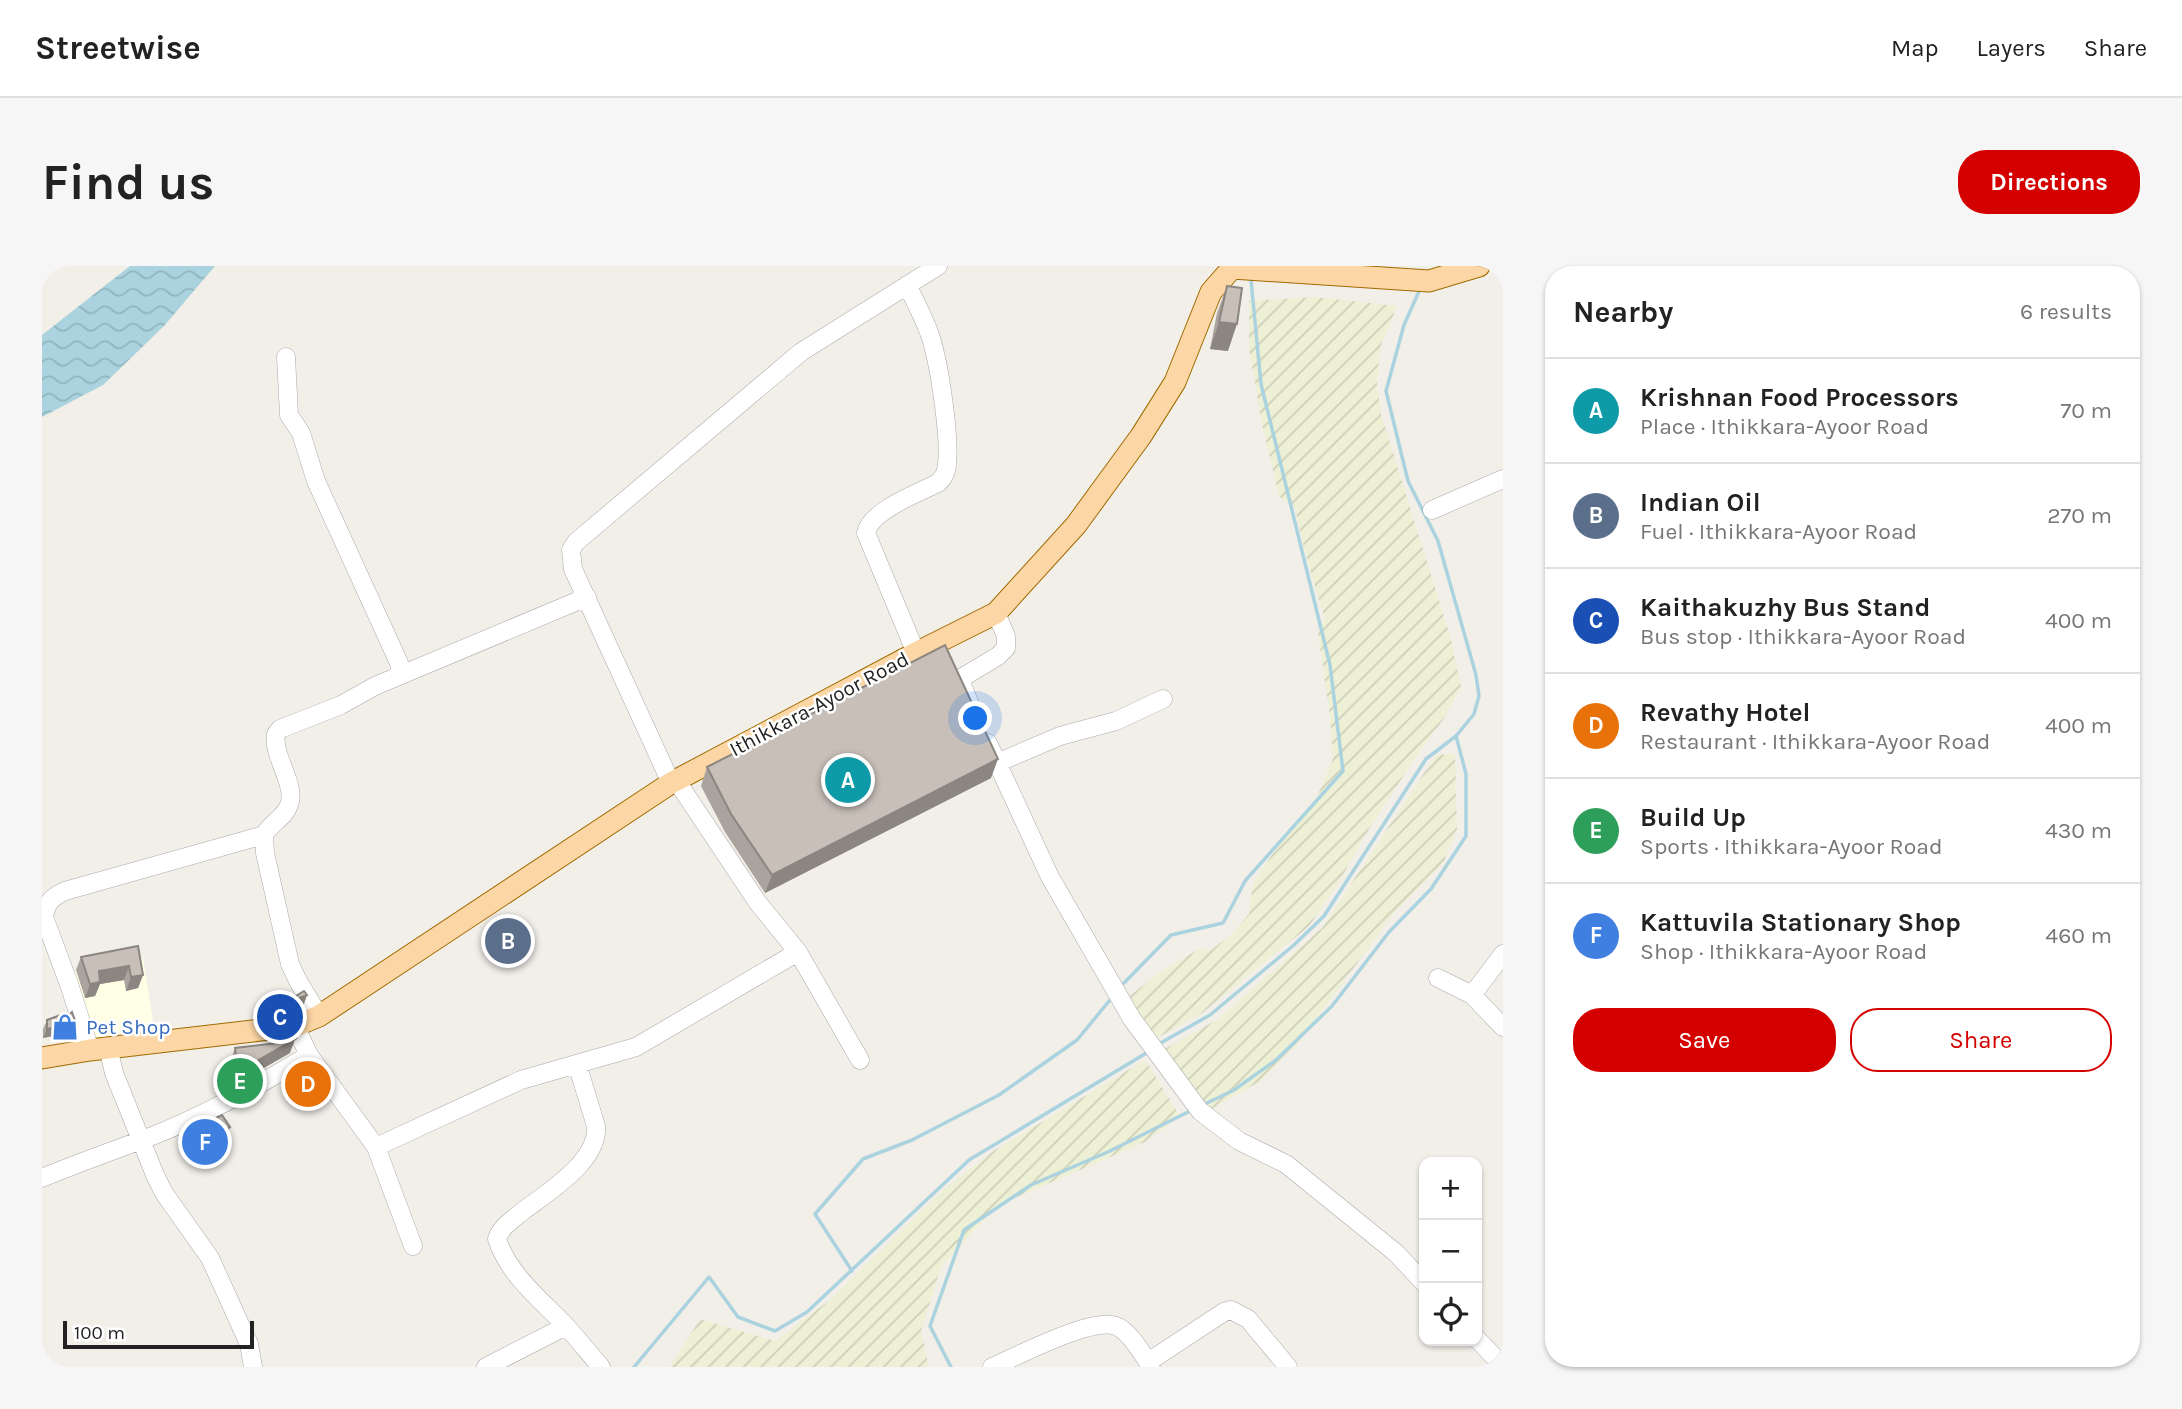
<!DOCTYPE html>
<meta charset="utf-8">
<style>
body{margin:0;font-family:Karla,sans-serif;background:#f6f6f6;color:#222}
.controls{position:absolute;right:21px;bottom:21px;display:grid;overflow:hidden;border-radius:14px;box-shadow:0 2px 5px #0004}
.controls button{width:63px;height:63px;display:grid;place-items:center;padding:0;border:0;border-bottom:2px solid #e0e0e0;background:#fff;color:#222;font:35px sans-serif}
.scale{position:absolute;left:21px;bottom:18px;width:191px;box-sizing:border-box;padding-left:7px;border:4px solid #222;border-top:0;font-size:19px;line-height:24px;white-space:nowrap;color:#222;-webkit-text-stroke:5px #fff;paint-order:stroke}
.you{position:absolute;left:934px;top:453px;width:24px;height:24px;margin:-18px;border:5px solid #fff;border-radius:50%;background:#1a73e8;box-shadow:0 0 0 10px #1a73e833}
.badge{display:grid;place-items:center;width:46px;height:46px;border-radius:50%;background:#d40000;color:#fff;font-size:23px;font-weight:700}
.pin{position:absolute;translate:-50% -50%;border:4px solid #fff;box-shadow:0 2px 7px #0006}
.list{margin:0;padding:0;list-style:none}
h2{display:flex;justify-content:space-between;align-items:center;height:91px;margin:0;padding:0 28px;font-size:30px}
h2 small{font-size:23px;font-weight:400;color:#767676}
.list li{display:grid;grid-template-columns:46px 1fr auto;gap:21px;align-items:center;box-sizing:border-box;height:105px;padding:0 28px;border-top:2px solid #e0e0e0}
.list b{display:block;font-size:26px;white-space:nowrap}
.list p{margin:0;font-size:23px;white-space:nowrap;color:#767676}
.list em{font-size:23px;font-style:normal;color:#767676}
.actions{display:flex;gap:14px;padding:21px 28px}
.actions a{flex:1;padding:16px 0;border:2px solid #d40000;border-radius:28px;text-align:center;font-size:24px;color:#d40000}
.actions .main{background:#d40000;color:#fff}
.icon{flex:none;width:38px;height:38px;fill:none;stroke:currentColor;stroke-width:2;stroke-linecap:round;stroke-linejoin:round}
.map{position:relative;flex:none;width:1461px;height:1101px;overflow:hidden;border-radius:28px}
header{display:flex;align-items:center;gap:42px;box-sizing:border-box;height:98px;padding:0 35px;background:#fff;border-bottom:2px solid #e0e0e0}
header strong{font-size:33px}
nav{display:flex;gap:38px;margin-inline-start:auto;font-size:24px}
.intro{display:flex;align-items:center;justify-content:space-between;box-sizing:border-box;height:168px;padding:0 42px}
h1{margin:0;font-size:49px}
.button{padding:18px 32px;border-radius:28px;background:#d40000;color:#fff;font-size:24px;font-weight:700}
main{display:flex;gap:42px;padding:0 42px}
aside{flex:1;background:#fff;border-radius:28px;box-shadow:0 2px 5px #0004}
.map>svg:first-child{display:block}
</style>
<header>
<strong>Streetwise</strong>
<nav><a>Map</a><a>Layers</a><a>Share</a></nav>
</header>
<div class="intro"><h1>Find us</h1><a class="button">Directions</a></div>
<main>
<div class="map">
<svg width="1461" height="1101" viewBox="0 0 1461 1101">
<defs>
<pattern id="farmland-furrows" width="10" height="10" patternUnits="userSpaceOnUse" patternTransform="scale(1.75)"><rect width="10" height="10" fill="#eef0d5"/><path d="M-1 1l2-2M0 10L10 0M9 11l2-2" fill="none" stroke="#ccceb7"/></pattern>
<pattern id="water-waves" width="16" height="10" patternUnits="userSpaceOnUse" patternTransform="scale(1.75)"><rect width="16" height="10" fill="#aad3df"/><path d="M0 5q4-4 8 0t8 0" fill="none" stroke="#92b5bf"/></pattern>
</defs>
<rect width="100%" height="100%" fill="#f2efe9"/>
<path fill="#ffffe5" d="M101 692 112 762 50 772 31 705Z"/>
<path fill="url(#farmland-furrows)" d="M1273 31 1355 40 1338 82 1335 118 1339 148 1408 370 1419 421 1403 451 1377 486 1327 563 1293 623 1267 660 1159 748 1113 773 1085 732 1121 704 1159 682 1169 684 1189 669 1207 648 1211 618 1237 578 1275 531 1291 493 1288 450 1276 367 1283 354 1263 286 1253 243 1237 230 1221 163 1207 84V35Z
M1413 488 1415 563 1401 597 1352 647 1258 775 1217 816 1166 845 1121 784 1176 753 1280 662 1394 489Z
M1103 794 1138 850 1103 876 954 940 899 1001 879 1065 887 1101H628L658 1053 733 1075 788 1034 901 924 950 886Z"/>
<path fill="url(#water-waves)" d="M88 0H173L122 60 61 119 0 151V69Z"/>
<g fill="none" stroke-linecap="round" stroke-linejoin="round">
<path stroke="#aad3df" stroke-width="3.5" d="M1082 717 1129 669 1181 657 1203 615 1301 505 1288 399 1219 118 1209 14
M1115 779 1168 749 1252 679 1282 650 1384 493 1414 470 1432 448 1437 430 1434 409 1396 275 1366 215 1344 125 1362 59 1378 23
M1165 837 1192 824 1234 794 1290 740 1347 666 1389 623 1424 570V508L1414 470
M810 1005 773 948 821 893 870 874 957 829 1035 774 1068 734
M592 1101 667 1011 696 1051 733 1065 765 1046 927 894 1106 786
M909 1101 888 1060 922 964 989 919 1068 885 1146 846"/>
<g stroke="#a9a9a9" stroke-width="19">
<path id="minor" d="M865 19C873 35 882 52 888 69 897 96 910 178 904 204 903 210 900 213 896 217 876 227 828 245 824 267L874 387
M244 91 247 149 259 167 274 215 357 397 359 409
M1390 244 1461 213
M927 436 919 417 921 411 956 390 964 382V370L954 347
M946 477 1008 611 1090 753 1158 845 1197 875 1244 898 1354 987 1382 1017
M955 497 1018 470 1074 455 1121 433
M634 514 716 637 756 686 818 794
M629 517 531 303 529 284 534 276 759 86 896 0
M1396 712 1430 729 1461 761
M1430 729 1461 688
M277 750 256 715 248 698 223 587 222 569C228 558 243 551 247 539 255 519 230 490 234 468L238 463 299 439 333 420 545 331
M66 781 72 807 113 909 122 927 168 992 207 1078 211 1101
M48 784 28 721 2 651C4 637 10 631 23 625L222 569
M267 789 334 881 371 980
M535 798 554 860C557 895 506 926 481 945 472 953 459 960 455 973 467 1009 497 1032 523 1059 535 1072 547 1087 559 1101
M334 881 479 814 594 781 756 686
M0 912C38 896 77 883 115 868 168 847 219 818 267 789L253 760
M1435 1073 1461 1100
M1106 1096 1182 1046 1189 1044 1206 1053 1246 1101
M444 1101 524 1060
M950 1101C976 1090 1049 1051 1074 1060 1088 1065 1101 1089 1109 1101"/>
</g>
<g stroke="#a06b00" stroke-width="23">
<path id="major" d="M0 792 48 784 253 760 277 750 629 517 874 387 954 347 1034 259 1099 170 1133 116 1169 26 1190 2 1387 15 1437 0"/>
</g>
<use href="#minor" stroke="#fff" stroke-width="18"/>
<use href="#major" stroke="#fcd6a4" stroke-width="21"/>
</g>
<path fill="#aba49e" d="M1185 20 1186 85 1168 83 1175 47Z
M665 501 949 512 723 627 683 566 659 520Z
M96 680 101 709 96 722 84 725 82 714 58 718 53 730 43 732 34 704 39 691Z
M265 729 260 743 250 747 249 744 254 730Z
M5 754 30 766 1 772V763Z
M193 782 248 787 190 820 188 796Z
M268 796 278 824 272 829 261 822 254 811 258 802Z
M155 861H188L184 870 158 883 152 870Z"/>
<path fill="#8b8681" d="M1177 56 1195 58 1186 85 1168 83Z
M956 493 949 512 723 627 730 609Z
M87 700 82 714 58 718 53 730 43 732 48 718 57 705Z
M101 709 96 722 84 725 89 711Z
M265 729 260 743 250 747 255 733Z
M34 757 30 766 1 772 5 763Z
M253 773 248 787 190 820 196 806Z
M282 815 278 824 272 829 275 819Z
M188 861 184 870 158 883 161 873Z"/>
<path fill="#c7bfb8" stroke="#8b8681" stroke-width="2" d="M1185 20 1200 22 1195 58 1177 56Z
M903 379 956 493 730 609 689 548 665 501Z
M96 680 101 709 89 711 87 700 57 705 58 716 48 718 39 691Z
M262 725 265 729 255 733 254 730Z
M30 746 34 757 5 763V754L21 748 27 749Z
M245 766 247 772 253 773 196 806 193 782 236 777Z
M268 796 282 815 275 819 264 812 258 802Z
M180 849 188 861 161 873 155 861Z"/>
<defs>
<g id="shop-bare" transform="scale(2.1)"><path d="M-5-2.5h2.3a2.7 3.5 0 0 1 5.4 0H5L5.5 6h-11ZM-1.5-2.5h3a1.5 2.3 0 0 0-3 0Z" fill="#3f7fe0" stroke="#fff" stroke-width="2.5" paint-order="stroke"/></g>
</defs>
<g fill-rule="evenodd">
<use href="#shop-bare" x="23" y="761"/>
</g>
<g text-anchor="middle" stroke-width="5" stroke-linejoin="round" paint-order="stroke">
<g font-size="21" fill="#222" stroke="#fff">
<text transform="translate(777 438) rotate(-28)" y="7">Ithikkara-Ayoor Road</text>
</g>
<g font-size="21" fill="#366cbe" stroke="#fff" text-anchor="start">
<text x="44" y="768">Pet Shop</text>
</g>
</g>
</svg>
<div class="controls">
<button>+</button>
<button>−</button>
<button><svg class="icon" aria-label="locate" viewBox="0 0 24 24"><circle cx="12" cy="12" r="6"/><path d="M12 2v4M12 18v4M2 12h4M18 12h4"/></svg></button>
</div>
<div class="scale">100 m</div>
<div class="you"></div>
<div class="pin badge" style="left:806px;top:514px;background:#0f9aa8">A</div>
<div class="pin badge" style="left:466px;top:675px;background:#5c6f8a">B</div>
<div class="pin badge" style="left:238px;top:751px;background:#1a4fb4">C</div>
<div class="pin badge" style="left:266px;top:818px;background:#e8710a">D</div>
<div class="pin badge" style="left:198px;top:815px;background:#2e9e5b">E</div>
<div class="pin badge" style="left:163px;top:876px;background:#3f7fe0">F</div>
</div>
<aside>
<h2>Nearby<small>6 results</small></h2>
<ul class="list">
<li><span class="badge" style="background:#0f9aa8">A</span><div><b>Krishnan Food Processors</b><p>Place · Ithikkara-Ayoor Road</p></div><em>70 m</em></li>
<li><span class="badge" style="background:#5c6f8a">B</span><div><b>Indian Oil</b><p>Fuel · Ithikkara-Ayoor Road</p></div><em>270 m</em></li>
<li><span class="badge" style="background:#1a4fb4">C</span><div><b>Kaithakuzhy Bus Stand</b><p>Bus stop · Ithikkara-Ayoor Road</p></div><em>400 m</em></li>
<li><span class="badge" style="background:#e8710a">D</span><div><b>Revathy Hotel</b><p>Restaurant · Ithikkara-Ayoor Road</p></div><em>400 m</em></li>
<li><span class="badge" style="background:#2e9e5b">E</span><div><b>Build Up</b><p>Sports · Ithikkara-Ayoor Road</p></div><em>430 m</em></li>
<li><span class="badge" style="background:#3f7fe0">F</span><div><b>Kattuvila Stationary Shop</b><p>Shop · Ithikkara-Ayoor Road</p></div><em>460 m</em></li>
</ul>
<div class="actions"><a class="main">Save</a><a>Share</a></div>
</aside>
</main>
